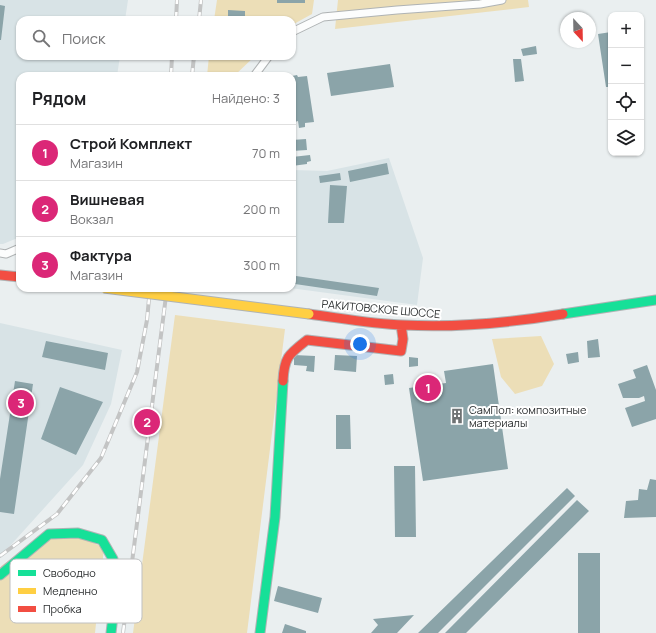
<!DOCTYPE html>
<html lang="ru">
<meta charset="utf-8">
<style>
body{margin:0;font-family:Manrope,sans-serif;background:#f6f6f6;color:#202124}
.controls{position:absolute;right:12px;top:12px;display:grid;overflow:hidden;border-radius:8px;box-shadow:0 1px 3px #0004}
.controls button{width:36px;height:36px;display:grid;place-items:center;padding:0;border:0;border-bottom:1px solid #e0e0e0;background:#fff;color:#202124;font:20px sans-serif}
.compass{position:absolute;left:560px;top:12px;width:36px;height:36px;border-radius:50%;background:#fff;box-shadow:0 1px 3px #0004;rotate:158deg}
.you{position:absolute;left:360px;top:344px;width:14px;height:14px;margin:-10px;border:3px solid #fff;border-radius:50%;background:#1a73e8;box-shadow:0 0 0 6px #1a73e833}
.badge{display:grid;place-items:center;width:26px;height:26px;border-radius:50%;background:#db2777;color:#fff;font-size:13px;font-weight:700}
.pin{position:absolute;translate:-50% -50%;border:2px solid #fff;box-shadow:0 1px 4px #0006}
.list{margin:0;padding:0;list-style:none}
h2{display:flex;justify-content:space-between;align-items:center;height:52px;margin:0;padding:0 16px;font-size:17px}
h2 small{font-size:13px;font-weight:400;color:#757577}
.list li{display:grid;grid-template-columns:26px 1fr auto;gap:12px;align-items:center;box-sizing:border-box;height:56px;padding:0 16px;border-top:1px solid #e0e0e0}
.list b{display:block;font-size:15px;white-space:nowrap}
.list p{margin:0;font-size:13px;white-space:nowrap;color:#757577}
.list em{font-size:13px;font-style:normal;color:#757577}
.icon{flex:none;width:22px;height:22px;fill:none;stroke:currentColor;stroke-width:2;stroke-linecap:round;stroke-linejoin:round}
.map{position:relative;flex:none;width:656px;height:633px;overflow:hidden}
.search{position:absolute;background:#fff;box-shadow:0 1px 3px #0004;left:16px;top:16px;width:280px;height:44px;display:flex;align-items:center;gap:10px;box-sizing:border-box;padding:0 14px;border-radius:12px;color:#757577;font-size:15px}
.panel{position:absolute;background:#fff;box-shadow:0 1px 3px #0004;left:16px;top:72px;width:280px;height:220px;border-radius:12px}
.map>svg:first-child{display:block}
</style>
<div class="map">
<svg width="656" height="633" viewBox="0 0 656 633">
<rect width="100%" height="100%" fill="#eaeff0"/>
<path fill="#d8e3e6" d="M0 0H128L125 20H20V56H120L117 76H20V237L3 244H0Z
M389 158 423 258 417 305 290 288H292V170L327 171Z
M0 323 122 350 111 404 83 465 0 557Z"/>
<path fill="#ecdeb7" d="M217 0H314L312 14 292 25V20H214Z
M338 0H528L529 7 335 29Z
M209 56H255L234 76H207Z
M175 315 285 329 247 633H133Z
M541 336 554 364 542 386 515 394 501 377 492 339Z
M77 535 104 548 95 633H0V568L1 566 41 538Z"/>
<path fill="#8ba4a9" d="M277 0H305V3H277Z
M0 5 5 6 1 40H0Z
M228 10 245 11V20H228Z
M611 32V87H606L598 34Z
M536 46 537 54 523 56 521 49Z
M513 59H521L524 81 515 82Z
M390 64 394 87 331 96 327 73Z
M297 75 298 77 307 76 314 122 305 123V127L299 128 298 121 295 122 292 104V76Z
M306 139 307 150 292 151V140Z
M310 155 311 161 307 162V164L292 166V157Z
M387 163 389 174 350 182 348 171Z
M340 173 341 180 320 183 319 176Z
M330 185 347 186 344 223H328Z
M296 276 379 288 377 296 295 284Z
M598 339 600 357 588 358 587 341Z
M46 341 108 353 105 370 42 357Z
M578 352 579 362 568 364 566 354Z
M294 355 315 356 314 372 306 371 307 366 294 365Z
M335 355 357 356 356 372 334 370Z
M409 357 418 358V366L409 367Z
M493 364 508 469 423 481 409 388 446 383 444 371Z
M647 365 656 390V419L632 427 625 408 645 401 644 396 639 398H623L618 384 636 378 633 370Z
M393 374 394 384 385 385 384 375Z
M15 381 33 384 14 514 0 512V479Z
M60 387 103 402 76 455 41 439Z
M336 415H350L351 449H336Z
M394 466H415L416 537H395Z
M650 479 656 480V517L624 518 626 501 638 500 639 489 647 490Z
M567 488 575 496 438 633H418Z
M577 500 589 511 466 633H445Z
M578 553H600V633H578Z
M278 586 322 598 318 613 274 601Z
M414 615 397 633H371L378 625 373 619Z
M285 624 306 631V633H282Z"/>
<g fill="none" stroke-linecap="round" stroke-linejoin="round">
<g stroke="#afb3b4" stroke-width="9">
<path id="street" d="M292 32 323 17 397 10 480 4 502 0
M254 76 269 56
M0 253 6 254 20 248"/>
</g>
<g stroke="#afb3b4" stroke-width="11">
<path id="fast" d="M563 314 656 300
M0 575 49 534 78 533 102 540 113 559 109 590 115 599 111 633
M260 633 275 517 283 381"/>
</g>
<g stroke="#afb3b4" stroke-width="11">
<path id="jam" d="M0 275 20 277
M309 314C340 318 372 324 403 325 457 328 509 323 563 314
M283 381C284 357 289 354 307 340L401 351 403 339 401 325"/>
</g>
<use href="#street" stroke="#fcfdfd" stroke-width="7"/>
<use href="#fast" stroke="#16e098" stroke-width="9"/>
<use href="#jam" stroke="#f24e42" stroke-width="9"/>
<g stroke="#c3c4c4" stroke-width="4">
<path id="rail" d="M176 20 177 0
M199 20 201 0
M171 76 172 56
M192 76 194 56
M0 556 57 514 101 458 137 372 147 320 150 288
M123 633 167 288"/>
</g>
<use href="#rail" stroke="#fff" stroke-width="2.5" stroke-dasharray="8" stroke-linecap="butt"/>
<g stroke="#afb3b4" stroke-width="11" stroke-linecap="butt">
<path id="slow-bridge" d="M104 288 309 314"/>
</g>
<use href="#slow-bridge" stroke="#ffcf43" stroke-width="9"/>
</g>
<defs>
<g id="building-bare" transform="scale(1.2)"><path d="M-4-6H4V6H1V3H-1V6H-4ZM-2.5-4.3h1.7v1.8h-1.7ZM.8-4.3h1.7v1.8H.8ZM-2.5-1h1.7V.8h-1.7ZM.8-1h1.7V.8H.8Z" fill="#6e7273" stroke="#fff" stroke-width="2.5" paint-order="stroke"/></g>
</defs>
<g fill-rule="evenodd">
<use href="#building-bare" x="457" y="416"/>
</g>
<g text-anchor="middle" stroke-width="4" stroke-linejoin="round" paint-order="stroke">
<g font-size="11" fill="#2b2e2f" stroke="#fff">
<text transform="translate(381 309) rotate(5)" y="4">РАКИТОВСКОЕ ШОССЕ</text>
</g>
<g font-size="11" fill="#2b2e2f" stroke="#fff" text-anchor="start">
<text x="469" y="414">СамПол: композитные<tspan x="469" dy="13">материалы</tspan></text>
</g>
</g>
<rect x="10" y="559" width="132" height="64" rx="6" fill="#fff" stroke="#bfc0c1" stroke-width="1"/>
<rect x="18" y="570" width="18" height="6" fill="#16e098"/>
<rect x="18" y="588" width="18" height="6" fill="#ffcf43"/>
<rect x="18" y="606" width="18" height="6" fill="#f24e42"/>
<g font-size="11" fill="#2b2e2f">
<text x="43" y="577">Свободно</text>
<text x="43" y="595">Медленно</text>
<text x="43" y="613">Пробка</text>
</g>
</svg>
<div class="controls">
<button>+</button>
<button>−</button>
<button><svg class="icon" aria-label="locate" viewBox="0 0 24 24"><circle cx="12" cy="12" r="6"/><path d="M12 2v4M12 18v4M2 12h4M18 12h4"/></svg></button>
<button><svg class="icon" aria-label="layers" viewBox="0 0 24 24"><path d="M12 4l9 5-9 5-9-5zM3 14l9 5 9-5"/></svg></button>
</div>
<svg class="compass" viewBox="-18 -18 36 36"><path d="M0-13l5 13h-10z" fill="#e53935"/><path d="M0 13l5-13h-10z" fill="#757577"/></svg>
<div class="you"></div>
<div class="pin badge" style="left:428px;top:388px">1</div>
<div class="pin badge" style="left:147px;top:422px">2</div>
<div class="pin badge" style="left:21px;top:403px">3</div>
<div class="search"><svg class="icon" aria-label="search" viewBox="0 0 24 24"><circle cx="10" cy="10" r="6"/><path d="M15 15l6 6"/></svg>Поиск</div>
<section class="panel">
<h2>Рядом<small>Найдено: 3</small></h2>
<ul class="list">
<li><span class="badge">1</span><div><b>Строй Комплект</b><p>Магазин</p></div><em>70 m</em></li>
<li><span class="badge">2</span><div><b>Вишневая</b><p>Вокзал</p></div><em>200 m</em></li>
<li><span class="badge">3</span><div><b>Фактура</b><p>Магазин</p></div><em>300 m</em></li>
</ul>
</section>
</div>
